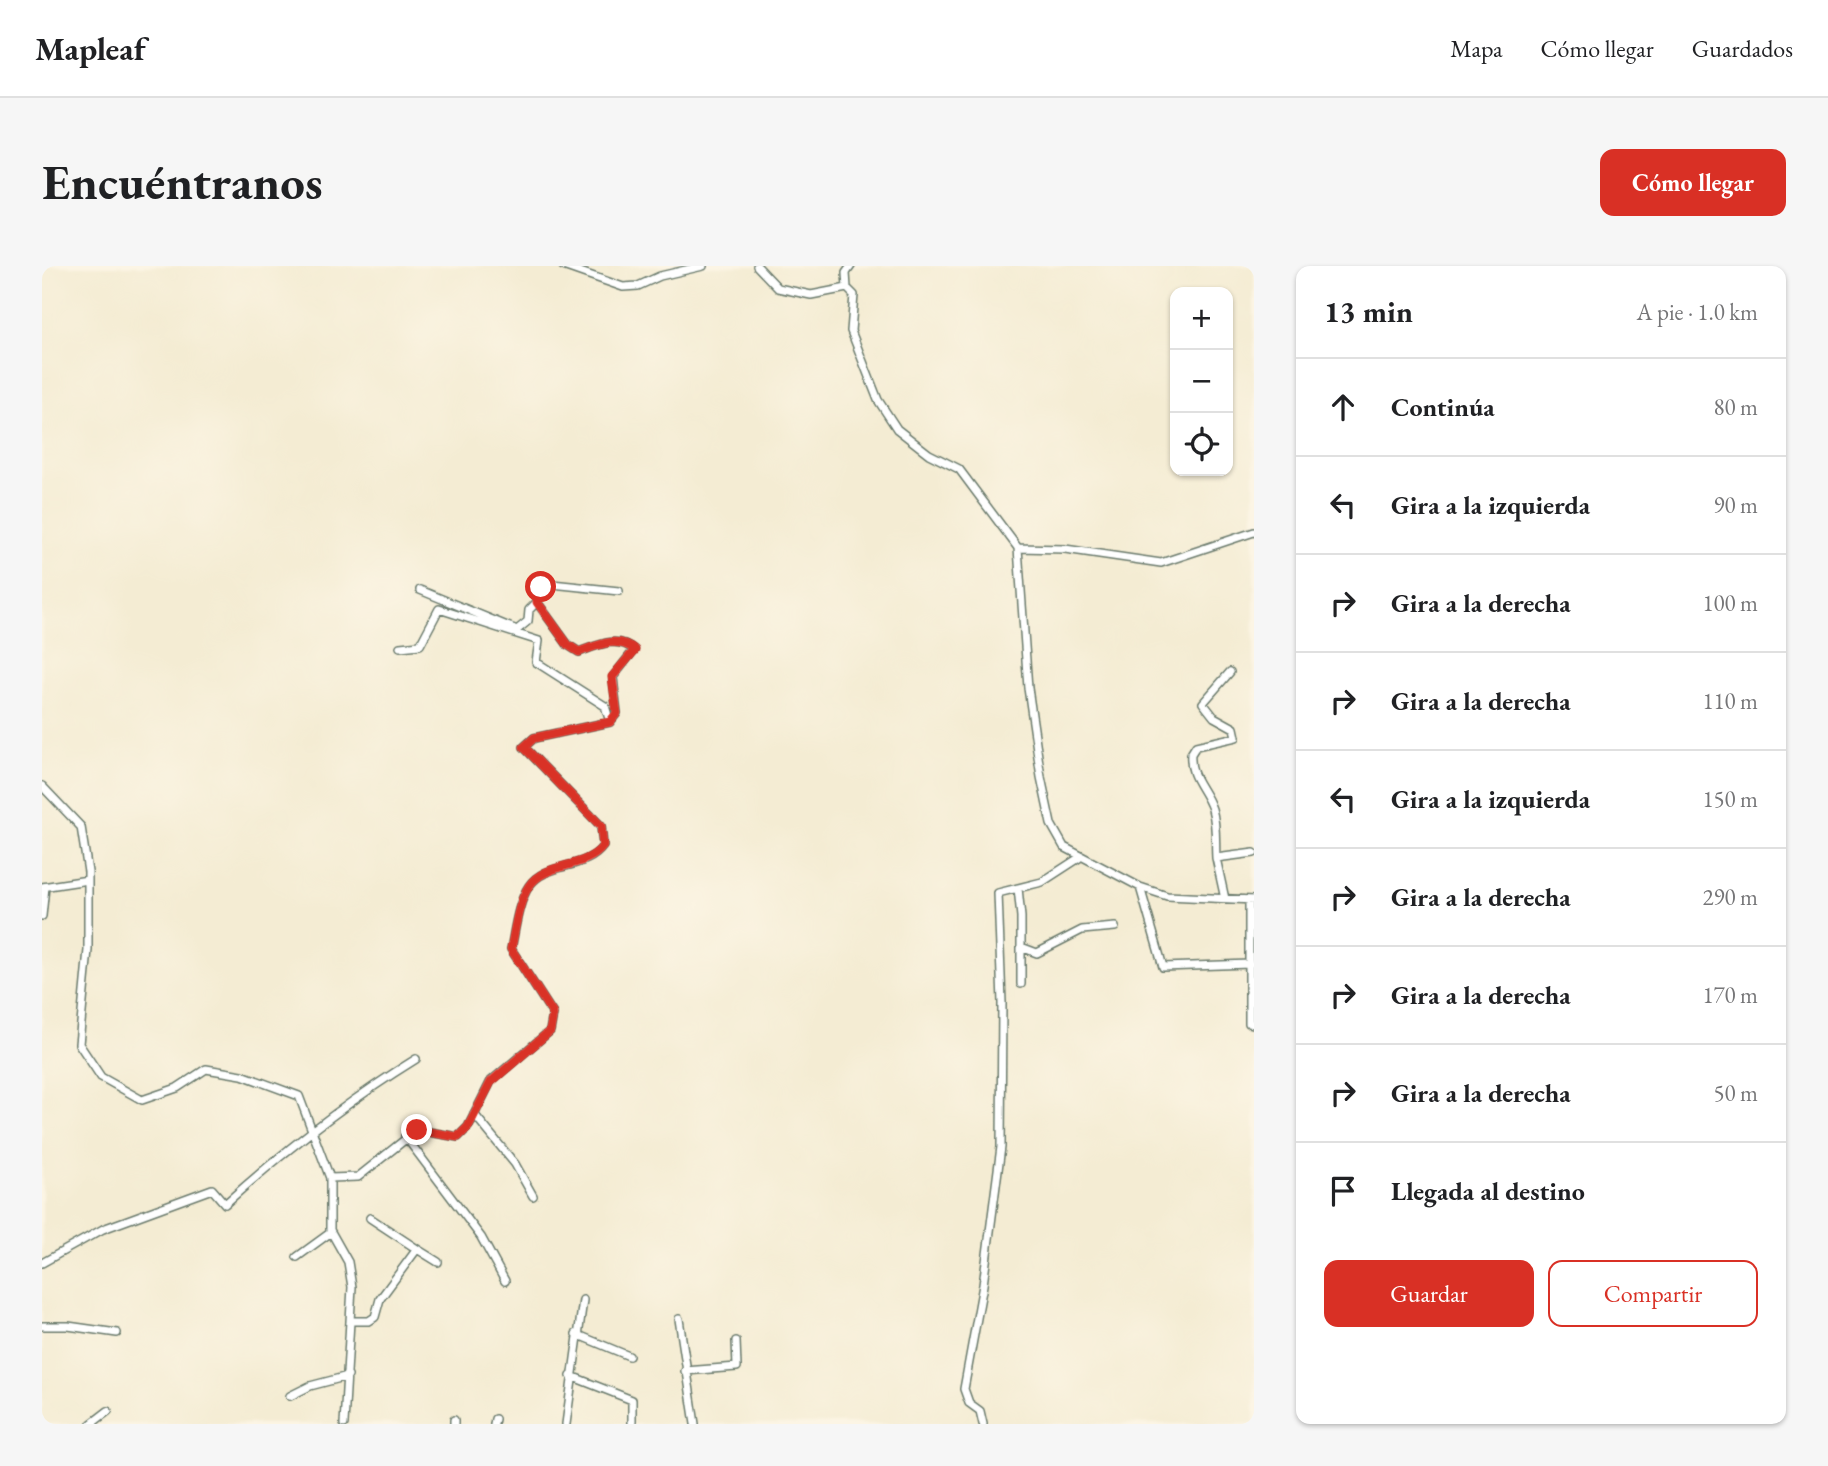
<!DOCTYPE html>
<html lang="es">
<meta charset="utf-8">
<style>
body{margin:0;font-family:"EB Garamond",serif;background:#f6f6f6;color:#202124}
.controls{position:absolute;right:21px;top:21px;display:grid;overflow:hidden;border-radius:14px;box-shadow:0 2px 5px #0004}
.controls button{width:63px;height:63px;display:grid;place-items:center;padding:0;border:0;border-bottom:2px solid #e0e0e0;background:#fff;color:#202124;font:35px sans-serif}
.stop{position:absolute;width:21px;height:21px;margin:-16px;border:5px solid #d93025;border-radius:50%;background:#fff}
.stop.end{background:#d93025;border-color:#fff;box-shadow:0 2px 7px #0008}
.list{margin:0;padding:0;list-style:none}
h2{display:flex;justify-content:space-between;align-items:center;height:91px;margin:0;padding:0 28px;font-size:30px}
h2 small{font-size:23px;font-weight:400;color:#757577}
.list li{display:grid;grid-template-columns:46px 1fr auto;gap:21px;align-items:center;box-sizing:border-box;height:98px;padding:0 28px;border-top:2px solid #e0e0e0}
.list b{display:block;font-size:26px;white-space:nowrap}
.list em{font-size:23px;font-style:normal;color:#757577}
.actions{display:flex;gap:14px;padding:21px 28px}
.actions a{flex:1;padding:16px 0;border:2px solid #d93025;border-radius:14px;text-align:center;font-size:24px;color:#d93025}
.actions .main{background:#d93025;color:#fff}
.icon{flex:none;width:38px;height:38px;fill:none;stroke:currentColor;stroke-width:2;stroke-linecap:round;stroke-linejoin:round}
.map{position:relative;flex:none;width:1212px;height:1158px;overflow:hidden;border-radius:14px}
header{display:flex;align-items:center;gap:42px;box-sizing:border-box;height:98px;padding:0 35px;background:#fff;border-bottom:2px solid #e0e0e0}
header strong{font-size:33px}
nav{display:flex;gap:38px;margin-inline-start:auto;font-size:24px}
.intro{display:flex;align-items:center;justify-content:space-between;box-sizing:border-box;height:168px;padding:0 42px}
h1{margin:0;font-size:49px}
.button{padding:18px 32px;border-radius:14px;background:#d93025;color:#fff;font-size:24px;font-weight:700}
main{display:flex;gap:42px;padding:0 42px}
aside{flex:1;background:#fff;border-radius:14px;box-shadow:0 2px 5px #0004}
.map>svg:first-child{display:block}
</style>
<header>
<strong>Mapleaf</strong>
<nav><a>Mapa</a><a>Cómo llegar</a><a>Guardados</a></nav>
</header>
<div class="intro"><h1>Encuéntranos</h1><a class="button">Cómo llegar</a></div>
<main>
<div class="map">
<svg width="1212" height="1158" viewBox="0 0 1212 1158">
<rect width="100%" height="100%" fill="#fcf5e5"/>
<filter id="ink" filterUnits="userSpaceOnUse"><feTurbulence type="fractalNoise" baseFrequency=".0143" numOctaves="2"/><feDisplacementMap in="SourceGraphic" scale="14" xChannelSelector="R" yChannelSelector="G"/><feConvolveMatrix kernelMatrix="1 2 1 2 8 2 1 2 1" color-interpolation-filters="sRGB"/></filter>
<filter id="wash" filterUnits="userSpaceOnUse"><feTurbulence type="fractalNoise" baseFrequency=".00686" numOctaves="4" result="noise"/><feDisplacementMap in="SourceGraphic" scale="28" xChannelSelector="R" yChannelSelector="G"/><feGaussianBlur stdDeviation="1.57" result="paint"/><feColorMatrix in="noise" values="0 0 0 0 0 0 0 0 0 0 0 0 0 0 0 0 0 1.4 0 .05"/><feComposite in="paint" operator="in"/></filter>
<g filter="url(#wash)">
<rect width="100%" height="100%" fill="#f4ecd3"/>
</g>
<g filter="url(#ink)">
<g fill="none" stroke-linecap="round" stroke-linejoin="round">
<g stroke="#6a7a6c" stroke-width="10">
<path id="street" d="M521 0 581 21 596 20 618 10 661 0
M715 0 736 22 769 29 805 22
M809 0 804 7 805 22 812 29 809 65 836 134 855 163 887 188 917 203 976 282 986 422 999 511 1009 558 1022 581 1098 621 1125 630 1212 634
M976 282 1023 283 1119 297 1212 266
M378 324 475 364 486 355 487 344 495 336 526 379 537 386C556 379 576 369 592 384L571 411 575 447 568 456
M495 336 499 321 510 318 577 325
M0 520 39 561 46 606V684L37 778 59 811 100 834 135 822 164 803 200 809 257 830 288 912V964L306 996 310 1021 302 1158
M1174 592C1173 575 1175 560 1170 543 1163 522 1147 512 1149 488L1154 480 1194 471 1192 462 1172 451 1161 437 1188 406
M0 621 46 614
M1098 621 1121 701 1208 698
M976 622 979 651V718
M1183 633 1174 592 1212 587
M1207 634V757L1212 758
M0 650 3 621
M979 681 995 687 1040 664 1073 661
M432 848 473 898 491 930
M363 870 439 971 463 1015
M288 912 316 911 375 864 416 871 426 861 449 815 508 765 511 748 469 683C473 664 476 636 487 620 504 595 544 605 561 580L559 560 482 481 492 472 568 456 563 440 494 396 497 375 397 343 378 379 358 381
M328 952 375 983
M255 991 288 967
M0 997 61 963 170 923 183 938C243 884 306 835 374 793
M637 1053 653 1158
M309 1055H327L333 1051 338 1033 375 983 396 996
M0 1060H26L75 1067
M534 1068 587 1090
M643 1105 695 1101 694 1075
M529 1110 590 1134V1158
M248 1130 268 1120 306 1110
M49 1158 66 1145
M412 1158V1154
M452 1158 453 1153
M524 1158 541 1034
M941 1158 938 1145 927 1137 922 1123 941 1019 959 881 960 737 956 627 1000 616 1037 592"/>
</g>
<use href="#street" stroke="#fff" stroke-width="7"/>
</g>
</g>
<g fill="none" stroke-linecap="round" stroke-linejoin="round" filter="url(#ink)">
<path stroke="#d93025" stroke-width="9" d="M375 864 416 871 426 861 449 816 508 765 511 748 469 683C473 664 476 636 487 620 504 595 543 604 561 580L559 560 482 481 492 472 568 456 575 447 570 411 593 384C576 369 556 379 537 386L526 379 495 336 499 321"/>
</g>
</svg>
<div class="controls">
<button>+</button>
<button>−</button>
<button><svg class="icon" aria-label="locate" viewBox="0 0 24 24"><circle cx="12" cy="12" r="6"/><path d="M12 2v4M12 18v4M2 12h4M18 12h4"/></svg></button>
</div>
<div class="stop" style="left:499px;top:321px"></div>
<div class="stop end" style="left:375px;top:864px"></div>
</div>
<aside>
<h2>13 min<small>A pie · 1.0 km</small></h2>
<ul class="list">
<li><svg class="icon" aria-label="ahead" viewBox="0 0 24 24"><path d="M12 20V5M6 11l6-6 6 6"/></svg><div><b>Continúa</b></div><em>80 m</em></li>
<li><svg class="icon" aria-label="left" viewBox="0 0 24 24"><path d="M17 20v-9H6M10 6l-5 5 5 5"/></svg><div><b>Gira a la izquierda</b></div><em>90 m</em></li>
<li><svg class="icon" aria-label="right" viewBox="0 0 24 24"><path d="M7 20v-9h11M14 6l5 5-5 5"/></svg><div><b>Gira a la derecha</b></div><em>100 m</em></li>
<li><svg class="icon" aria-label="right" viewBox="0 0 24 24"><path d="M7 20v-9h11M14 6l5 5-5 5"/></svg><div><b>Gira a la derecha</b></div><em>110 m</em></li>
<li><svg class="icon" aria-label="left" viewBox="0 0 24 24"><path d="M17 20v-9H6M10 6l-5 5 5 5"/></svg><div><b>Gira a la izquierda</b></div><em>150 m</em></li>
<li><svg class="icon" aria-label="right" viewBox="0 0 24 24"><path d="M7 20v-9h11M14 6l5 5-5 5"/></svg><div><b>Gira a la derecha</b></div><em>290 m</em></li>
<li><svg class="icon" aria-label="right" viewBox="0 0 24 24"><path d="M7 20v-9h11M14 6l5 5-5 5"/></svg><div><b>Gira a la derecha</b></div><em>170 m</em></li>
<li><svg class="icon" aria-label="right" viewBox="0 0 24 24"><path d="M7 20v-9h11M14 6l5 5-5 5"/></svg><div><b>Gira a la derecha</b></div><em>50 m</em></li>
<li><svg class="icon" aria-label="arrive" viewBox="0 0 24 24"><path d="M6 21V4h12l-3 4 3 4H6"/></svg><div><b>Llegada al destino</b></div></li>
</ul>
<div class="actions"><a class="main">Guardar</a><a>Compartir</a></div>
</aside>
</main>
